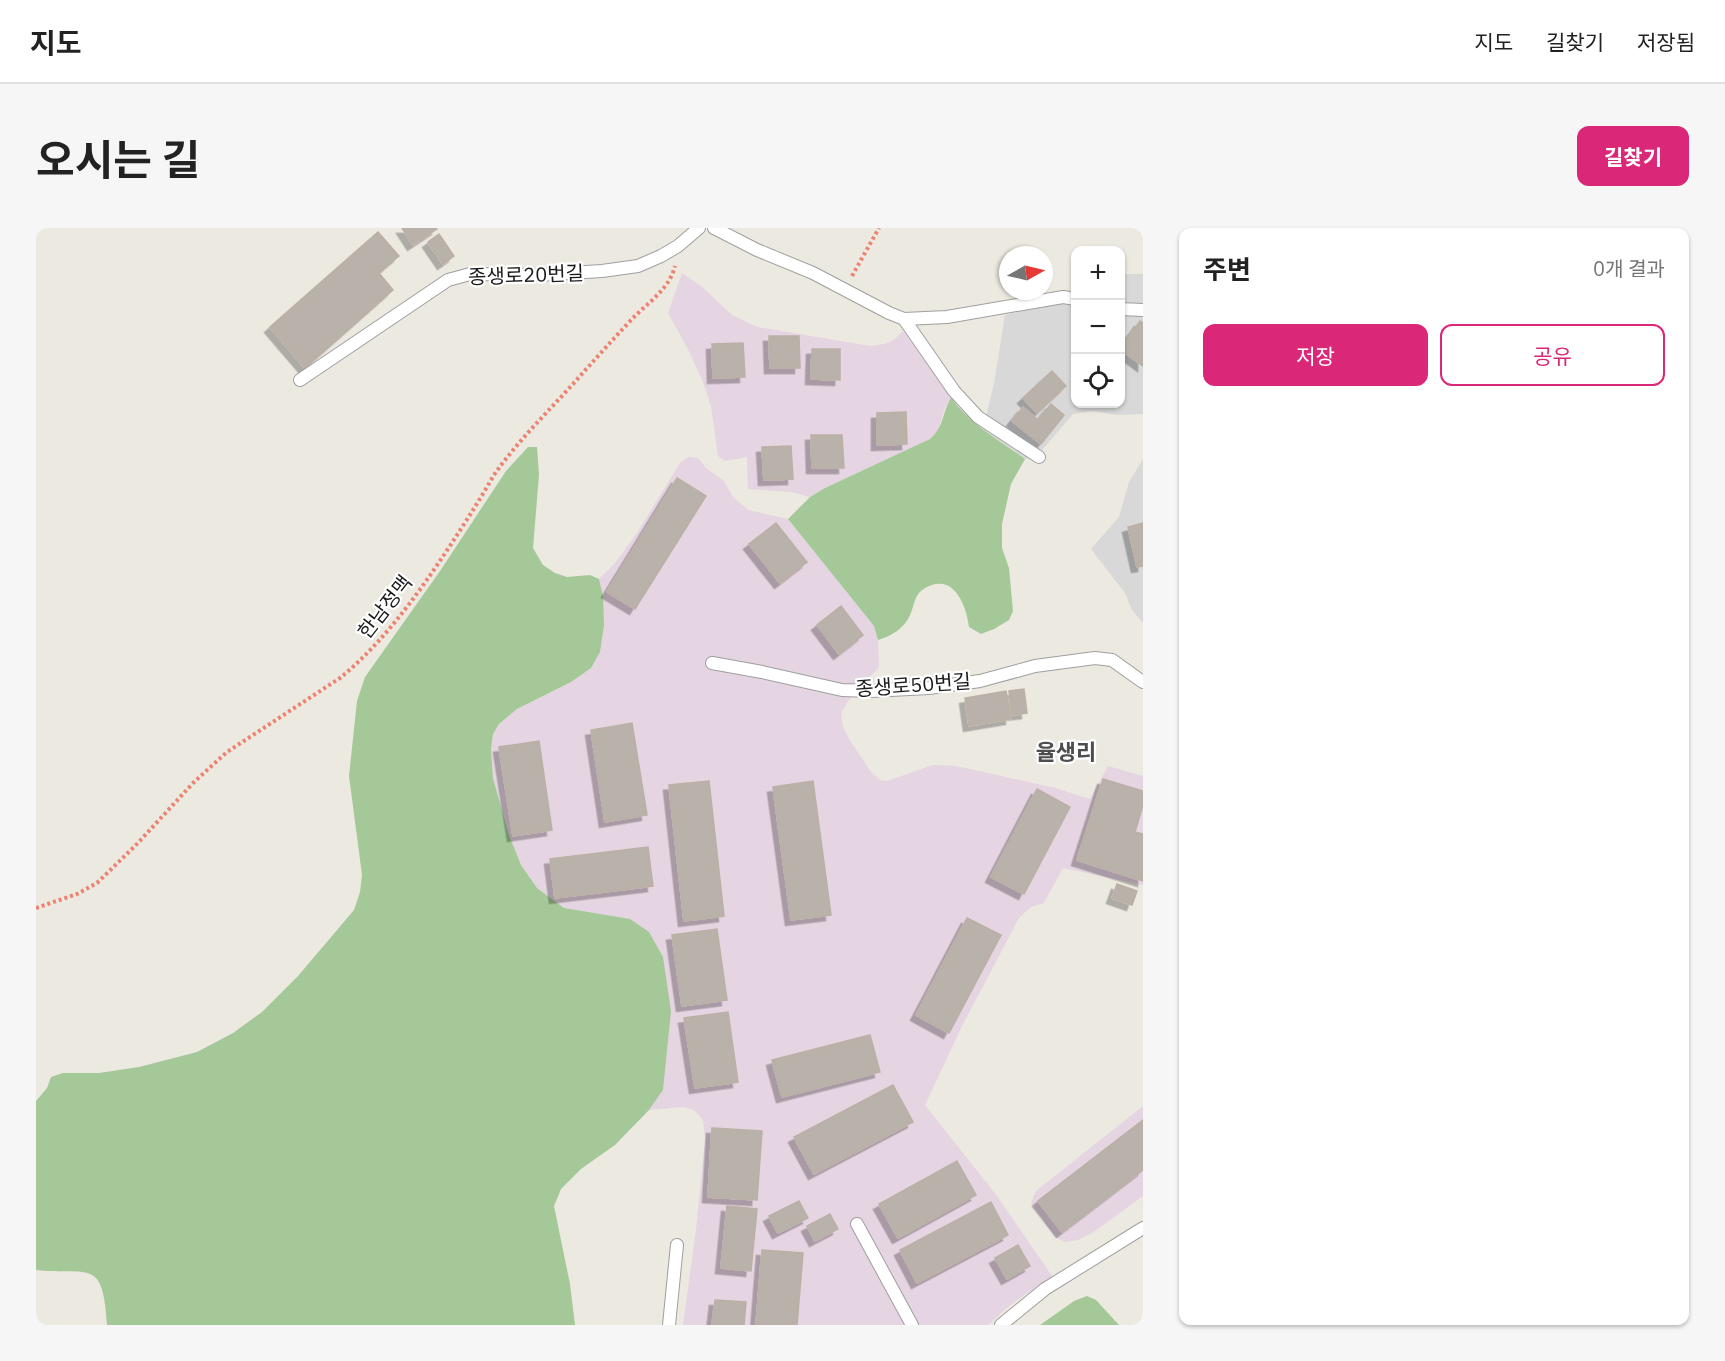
<!DOCTYPE html>
<html lang="ko">
<meta charset="utf-8">
<style>
body{margin:0;font-family:"IBM Plex Sans","Noto Sans KR",sans-serif;background:#f6f6f6;color:#222}
.controls{position:absolute;right:18px;top:18px;display:grid;overflow:hidden;border-radius:12px;box-shadow:0 2px 4px #0004}
.controls button{width:54px;height:54px;display:grid;place-items:center;padding:0;border:0;border-bottom:2px solid #e0e0e0;background:#fff;color:#222;font:30px sans-serif}
.compass{position:absolute;left:963px;top:18px;width:54px;height:54px;border-radius:50%;background:#fff;box-shadow:0 2px 4px #0004;rotate:82deg}
.list{margin:0;padding:0;list-style:none}
h2{display:flex;justify-content:space-between;align-items:center;height:78px;margin:0;padding:0 24px;font-size:26px}
h2 small{font-size:20px;font-weight:400;color:#767676}
.actions{display:flex;gap:12px;padding:18px 24px}
.actions a{flex:1;padding:14px 0;border:2px solid #db2777;border-radius:12px;text-align:center;font-size:21px;color:#db2777}
.actions .main{background:#db2777;color:#fff}
.icon{flex:none;width:33px;height:33px;fill:none;stroke:currentColor;stroke-width:2;stroke-linecap:round;stroke-linejoin:round}
.map{position:relative;flex:none;width:1107px;height:1097px;overflow:hidden;border-radius:12px}
header{display:flex;align-items:center;gap:36px;box-sizing:border-box;height:84px;padding:0 30px;background:#fff;border-bottom:2px solid #e0e0e0}
header strong{font-size:28px}
nav{display:flex;gap:33px;margin-inline-start:auto;font-size:21px}
.intro{display:flex;align-items:center;justify-content:space-between;box-sizing:border-box;height:144px;padding:0 36px}
h1{margin:0;font-size:42px}
.button{padding:15px 27px;border-radius:12px;background:#db2777;color:#fff;font-size:21px;font-weight:700}
main{display:flex;gap:36px;padding:0 36px}
aside{flex:1;background:#fff;border-radius:12px;box-shadow:0 2px 4px #0004}
.map>svg:first-child{display:block}
</style>
<header>
<strong>지도</strong>
<nav><a>지도</a><a>길찾기</a><a>저장됨</a></nav>
</header>
<div class="intro"><h1>오시는 길</h1><a class="button">길찾기</a></div>
<main>
<div class="map">
<svg width="1107" height="1097" viewBox="0 0 1107 1097">
<defs>
<filter id="shadow"><feDropShadow dx="-5.5" dy="5.5" stdDeviation="0" flood-color="#0004"/></filter>
</defs>
<rect width="100%" height="100%" fill="#ece9e1"/>
<path fill="#d9d8d8" d="M1085 46H1107V186L1082 187 1055 183 1037 186 1001 228 989 231 947 201 958 155 969 87 1008 77 1032 75 1039 64 1040 176H1084Z
M1107 231V395L1096 382 1089 365 1055 321 1083 289 1093 254Z"/>
<path fill="#e5d4e1" d="M646 45 665 58 696 87 721 99 834 118 848 116 858 112 867 103 915 170 908 182 902 204 894 211 867 224 789 260 774 269 755 264 712 261 711 229 689 233 682 228 675 178 667 154 652 121 632 85Z
M652 229 662 230 670 240 688 253 697 269 712 282 752 291 838 398 842 412 843 439 812 473 805 486 807 499 815 514 835 544 844 552 851 553 897 537 920 538 1019 560 1054 571 1072 538 1107 548V657L1027 640 1008 675 995 679 983 690 926 798 889 877 961 968 1016 1048 973 1078 952 1097H647L660 1002 669 911 667 892 658 882 647 879 613 882 627 862 594 692 528 680 501 660 485 637 473 607 457 550 455 521 457 506 463 496 481 481 535 454 567 368 563 351 579 335 601 305 644 235Z
M1107 878V968L1059 1003 1042 1012 1029 1014 1019 1009 995 975 1000 963Z"/>
<path fill="#a5c899" d="M915 170C934 196 963 212 989 231L975 256 966 296V320L973 340 977 383 973 392 958 401 945 406 933 399C930 375 916 342 886 362 878 368 878 379 874 387 868 401 855 408 842 412L838 398 752 291 774 269 789 260 894 211C908 199 906 185 915 170Z
M492 219H501L503 247 497 320 507 337 519 345 531 349 554 347 563 351 567 368 568 397 564 424 555 440 535 454 481 481 463 496 457 506 455 521 457 550 473 607 485 637 501 660 528 680 594 691 613 704 627 729 635 783 627 862 613 882 579 917 545 941 525 961 518 978 534 1056 539 1097H71C67 1028 53 1048 0 1042V873L11 860 15 849 27 845H63L103 839 161 824 197 805 226 784 262 748 318 682 324 664 326 647 313 548 321 473 329 449 404 343 470 243Z
M1051 1068 1060 1072 1083 1097H1004L1038 1073Z"/>
<path fill="#b8b2ab" stroke="#bcb0a5" stroke-width="1.5" filter="url(#shadow)" d="M366 0H400L401 1 377 17Z
M342 4 363 28 343 45 357 62 269 140 234 99Z
M403 6 418 28 407 36 392 14Z
M1104 93 1107 95V138L1084 121Z
M733 108H763L764 140H734Z
M707 115 709 149 677 150 676 116Z
M776 121H804V152L775 151Z
M1016 143 1030 158 1001 185 987 170Z
M1015 176 1028 187 1005 216 976 193 987 179 1002 192Z
M870 184 871 216 841 217V185Z
M775 207H806L808 240H776Z
M755 218 757 251 728 252 726 219Z
M641 250 670 268 599 381 571 364Z
M740 295 771 334 744 355 713 316Z
M1107 295V338L1101 339 1092 299Z
M805 378 827 407 803 426 781 397Z
M988 461 991 485 976 487 973 463Z
M970 463 975 491 933 498 929 470Z
M596 495 611 587 569 594 555 502Z
M503 513 516 602 477 608 463 519Z
M1067 551 1107 563V577L1099 604 1107 606V653L1041 632Z
M673 553 688 688 648 693 633 557Z
M777 553 795 687 755 692 737 559Z
M1001 561 1034 579 988 666 955 649Z
M612 619 617 658 519 670 514 631Z
M1081 656 1101 663 1096 677 1076 670Z
M931 690 965 707 913 805 880 787Z
M681 701 691 772 646 778 636 707Z
M692 784 702 854 659 860 648 790Z
M834 807 844 844 746 869 736 832Z
M857 857 877 894 778 946 758 909Z
M1107 892V942L1026 1004 1002 973Z
M676 900 726 903 721 972 672 969Z
M921 933 940 967 862 1010 843 976Z
M763 973 772 990 742 1005 733 988Z
M955 974 972 1007 881 1055 864 1022Z
M691 978 721 981 715 1043 685 1040Z
M794 986 802 1001 779 1013 771 998Z
M982 1017 994 1038 971 1051 959 1030Z
M726 1022 767 1025 761 1097H720Z
M679 1072 710 1074 708 1097H676Z"/>
<g fill="none" stroke-linecap="round" stroke-linejoin="round">
<g stroke="#9f9f9f" stroke-width="14">
<path id="lane" d="M678 0 721 22 777 45 853 85 868 91 911 89 1027 69 1040 71
M1084 81 1107 82
M868 91 918 163 942 189 1003 229
M264 152 412 52 434 46 502 47 566 43 602 38 625 28 642 18 663 0
M676 435 726 444 806 462 835 463 893 460 944 453 999 438 1059 430 1076 432 1107 454
M821 996 876 1097
M633 1097 641 1017
M965 1097 1009 1061 1107 1000"/>
</g>
<path stroke="#ee8270" stroke-width="4" stroke-dasharray="3 3" stroke-linecap="butt" d="M816 48 843 0
M0 680 41 666 61 655 100 617 158 554 191 524 304 450C356 408 401 339 437 282 444 271 451 259 458 247 483 211 516 180 545 147 562 128 579 109 597 90 613 74 634 60 639 38"/>
<use href="#lane" stroke="#fff" stroke-width="12"/>
</g>
<g text-anchor="middle" stroke-width="4.5" stroke-linejoin="round" paint-order="stroke">
<g font-size="20" fill="#1b1b1b" stroke="#fff">
<text transform="translate(490 47) rotate(-2)" y="7">종생로20번길</text>
<text transform="translate(349 379) rotate(-52)" y="7">한남정맥</text>
<text transform="translate(877 457) rotate(-4)" y="7">종생로50번길</text>
</g>
<g font-size="22" font-weight="bold" fill="#4e4e4e" stroke="#fff">
<text x="1030" y="532">율생리</text>
</g>
</g>
</svg>
<div class="controls">
<button>+</button>
<button>−</button>
<button><svg class="icon" aria-label="locate" viewBox="0 0 24 24"><circle cx="12" cy="12" r="6"/><path d="M12 2v4M12 18v4M2 12h4M18 12h4"/></svg></button>
</div>
<svg class="compass" viewBox="-18 -18 36 36"><path d="M0-13l5 13h-10z" fill="#e53935"/><path d="M0 13l5-13h-10z" fill="#767676"/></svg>
</div>
<aside>
<h2>주변<small>0개 결과</small></h2>
<ul class="list">
</ul>
<div class="actions"><a class="main">저장</a><a>공유</a></div>
</aside>
</main>
